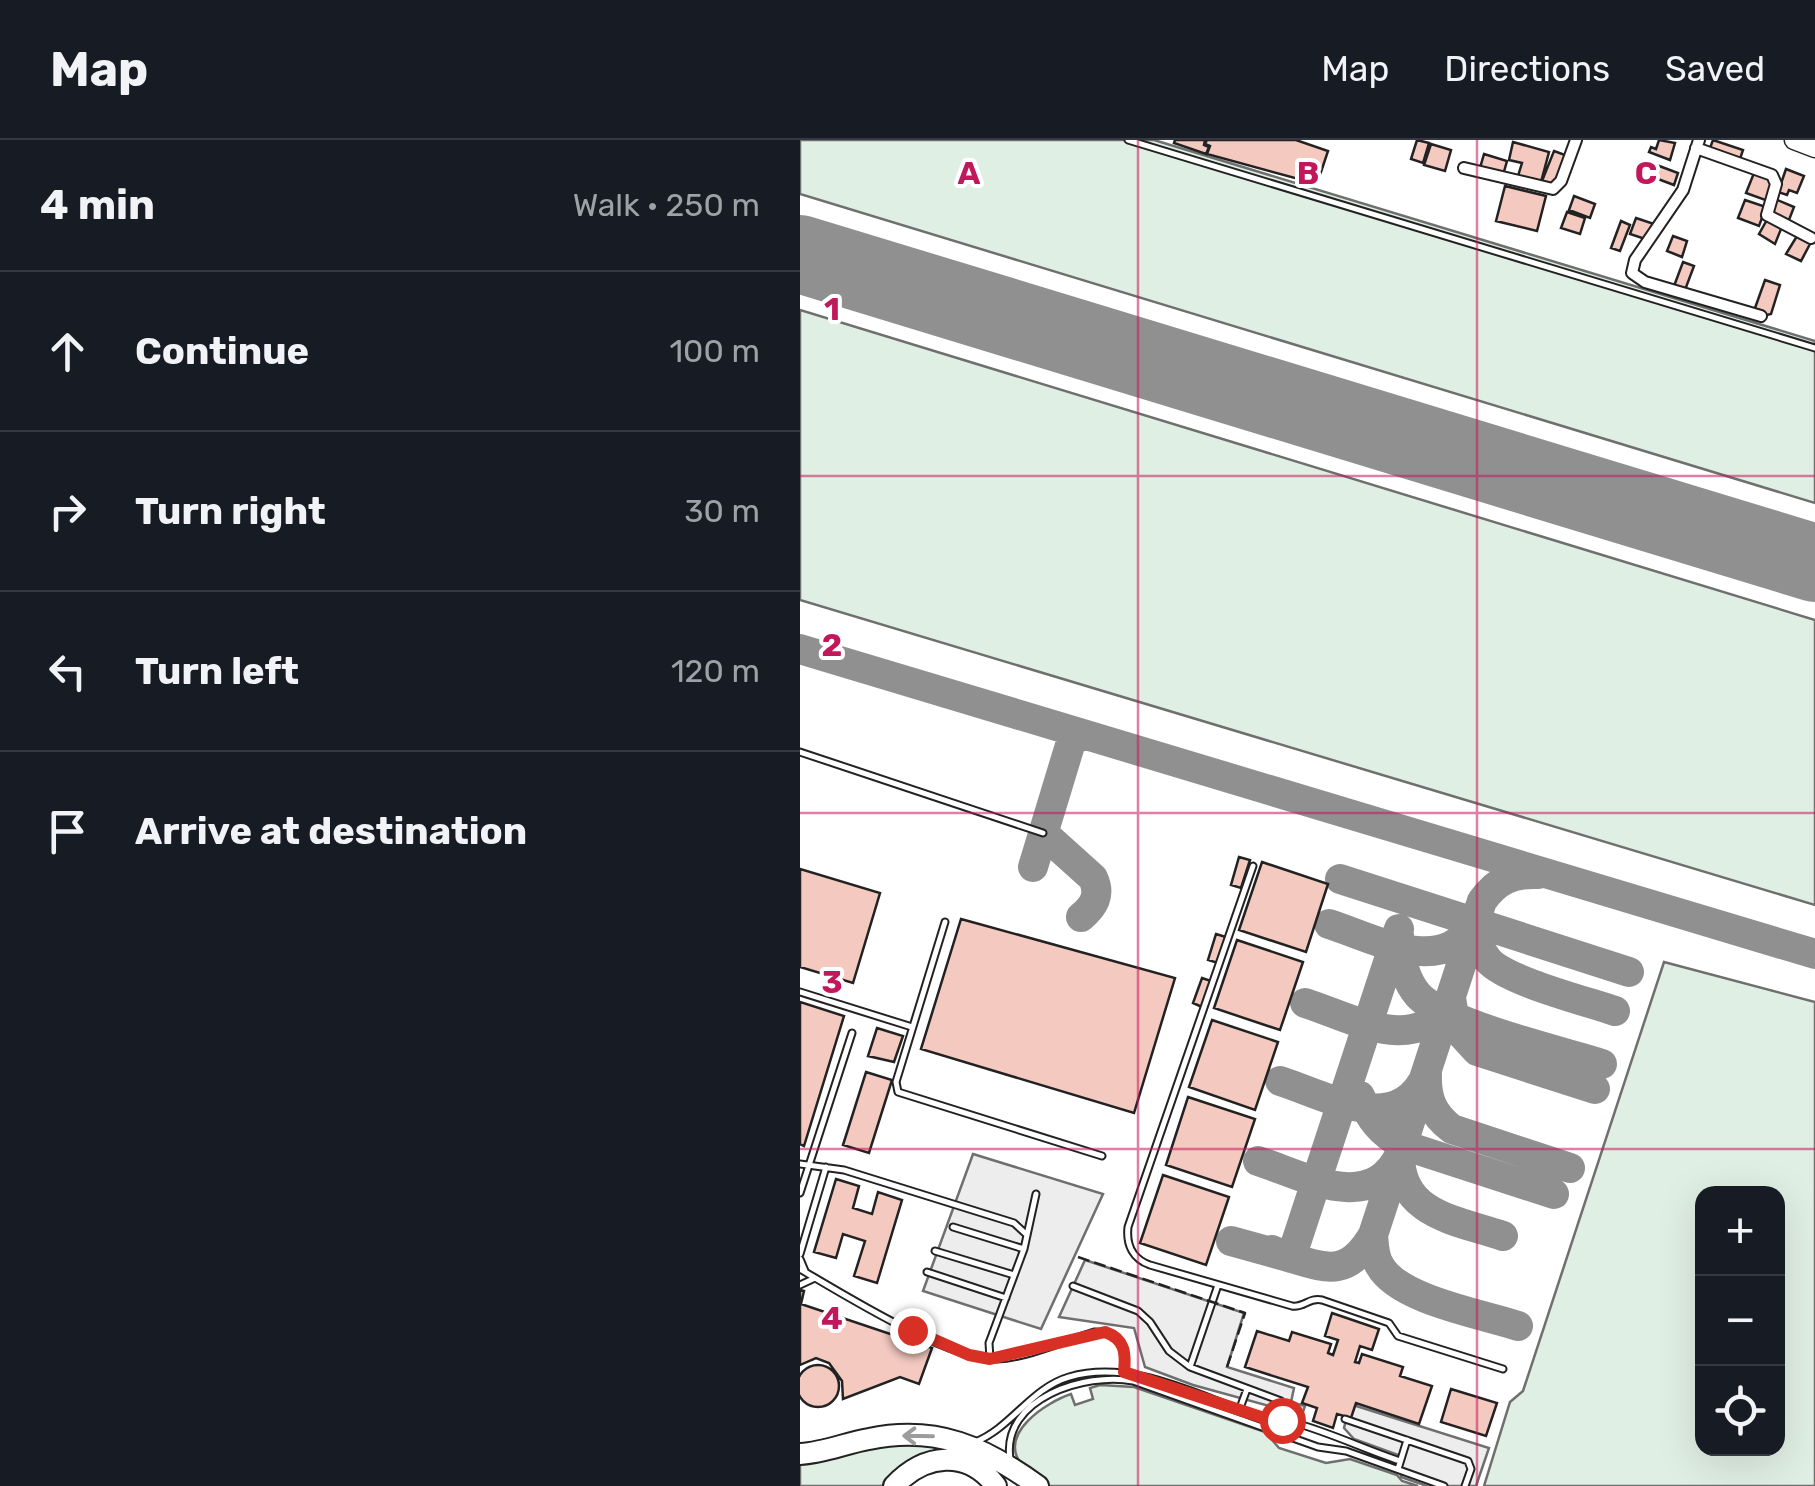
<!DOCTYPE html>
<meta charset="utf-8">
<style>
body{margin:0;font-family:Rubik,sans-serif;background:#242831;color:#f1f3f6}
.controls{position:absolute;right:30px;bottom:30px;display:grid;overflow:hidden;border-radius:20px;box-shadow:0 10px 40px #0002}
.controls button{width:90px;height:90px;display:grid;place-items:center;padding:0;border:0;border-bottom:2px solid #363941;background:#171b24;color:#f1f3f6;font:50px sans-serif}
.stop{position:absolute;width:30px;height:30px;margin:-22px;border:8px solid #d93025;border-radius:50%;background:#fff}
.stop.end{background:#d93025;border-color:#fff;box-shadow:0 2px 10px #0008}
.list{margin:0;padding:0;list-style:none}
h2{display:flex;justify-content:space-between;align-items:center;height:130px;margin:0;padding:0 40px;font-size:42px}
h2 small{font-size:32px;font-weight:400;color:#9ea1a6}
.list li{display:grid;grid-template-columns:65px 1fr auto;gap:30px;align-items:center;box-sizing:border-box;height:160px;padding:0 40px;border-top:2px solid #363941}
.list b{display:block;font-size:38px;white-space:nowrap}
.list em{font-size:32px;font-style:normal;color:#9ea1a6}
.icon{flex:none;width:55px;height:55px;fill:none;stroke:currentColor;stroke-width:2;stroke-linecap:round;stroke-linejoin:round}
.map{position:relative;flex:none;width:1015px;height:1346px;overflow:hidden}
header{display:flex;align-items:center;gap:60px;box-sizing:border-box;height:140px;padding:0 50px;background:#171b24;border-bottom:2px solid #363941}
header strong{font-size:48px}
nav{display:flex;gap:55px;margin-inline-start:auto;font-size:35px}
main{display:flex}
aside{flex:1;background:#171b24}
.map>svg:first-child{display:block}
</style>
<header>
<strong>Map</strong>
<nav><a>Map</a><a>Directions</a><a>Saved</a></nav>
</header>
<main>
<aside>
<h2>4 min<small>Walk · 250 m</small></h2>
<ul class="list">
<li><svg class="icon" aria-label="ahead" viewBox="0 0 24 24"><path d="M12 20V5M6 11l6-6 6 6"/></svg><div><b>Continue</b></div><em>100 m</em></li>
<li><svg class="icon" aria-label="right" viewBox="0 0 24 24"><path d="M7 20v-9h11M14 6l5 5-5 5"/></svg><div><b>Turn right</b></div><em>30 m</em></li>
<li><svg class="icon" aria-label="left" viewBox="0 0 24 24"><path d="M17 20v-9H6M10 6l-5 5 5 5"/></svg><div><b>Turn left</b></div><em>120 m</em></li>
<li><svg class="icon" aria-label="arrive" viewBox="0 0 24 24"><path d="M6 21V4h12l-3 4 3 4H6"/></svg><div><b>Arrive at destination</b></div></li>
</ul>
</aside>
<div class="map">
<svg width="1015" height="1346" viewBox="0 0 1015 1346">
<rect width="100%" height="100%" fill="#fff"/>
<path fill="#e0efe3" stroke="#6f6f6f" stroke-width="2.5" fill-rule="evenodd" d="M0 0H354L1015 201V363L0 54Z
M0 170 1015 480V765L0 460Z
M864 822 1015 862V1346H684L710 1262 723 1251ZM902 1054H978V1308H902Z
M300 1245 334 1247 465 1292 479 1308 526 1323 550 1319 597 1335 602 1341 618 1346H246C238 1339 227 1333 221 1324 198 1293 247 1262 271 1254L275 1265 293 1259 290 1248Z
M92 1302 162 1308 118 1316 85 1346H0V1320Z"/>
<path fill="#ededed" stroke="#6f6f6f" stroke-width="2.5" d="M173 1014 303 1054 241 1189 123 1151Z
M285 1120 444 1173 427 1227 494 1248 491 1262 505 1266 502 1275 393 1245 345 1227 334 1188 259 1177Z
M550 1264 689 1308 676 1346H627L601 1337 598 1315 554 1299 544 1288Z"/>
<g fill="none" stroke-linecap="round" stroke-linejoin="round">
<path stroke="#909090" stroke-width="30" d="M0 509 1015 814
M243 693 293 738C301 755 294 766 281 777
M233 727 274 592
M540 739 829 832
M529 784C576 799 643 838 675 782 677 795 678 809 688 820 706 841 786 861 815 871
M599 795C600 815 604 839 618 855 643 883 761 911 802 924
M505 863C555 879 618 918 651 858L656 888 677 911 795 949
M480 941C530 957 598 998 627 933 626 958 632 974 652 989L770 1028
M560 956C570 979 581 993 603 1005L754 1054
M458 1021C505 1036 571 1075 600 1014 599 1075 656 1080 703 1096
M573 1095C574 1106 574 1117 580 1126 599 1160 682 1174 718 1186
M431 1101C449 1106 467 1111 485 1116 526 1128 547 1139 573 1095L682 761C697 740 713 733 738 734
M472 1110 491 1118 599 789"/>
<path stroke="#909090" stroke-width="78" d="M0 114 1015 423"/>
</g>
<path fill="#f3c9c0" stroke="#222" stroke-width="2.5" d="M375 0H405L404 5 409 7 406 14 374 3Z
M407 0H496L528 11 517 44 407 14 410 6 405 4Z
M617 0 629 3 623 23 611 19Z
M859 0 875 3 870 20 849 12 851 7 856 9Z
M913 0 943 10 940 19 910 8Z
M713 2 749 12 741 42 718 36 722 23 709 20Z
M631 4 651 10 645 31 624 25Z
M754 11 765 15 756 46 742 41Z
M684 14 707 21 703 35 680 28Z
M854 24 878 33 874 45 850 36Z
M986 29 1004 36 997 53 989 50 987 55 978 52Z
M954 33 975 40 968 61 946 53Z
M705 46 746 56 737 91 696 81Z
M774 56 795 64 790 78 769 70Z
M975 59 994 67 989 80 970 73Z
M945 60 966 67 959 86 938 78Z
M767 72 785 78 780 94 761 88Z
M836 78 854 84 848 100 830 94Z
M968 78 983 84 975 104 959 94Z
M821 81 830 85 820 111 811 108Z
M873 96 887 101 882 117 867 111Z
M997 96 1010 104 1001 121 986 114Z
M883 122 894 126 885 150 874 146Z
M965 140 980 145 971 174 967 175 955 168Z
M439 717 450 720 441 748 431 745Z
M462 722 528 744 506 812 439 790Z
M0 729 80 753 53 843 0 827Z
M161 779 375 838 334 973 121 909Z
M416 794 426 797 418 823 408 820Z
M437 800 503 822 480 890 414 868Z
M402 838 411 841 402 867 393 863Z
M0 862 44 876 4 1006 0 1004Z
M412 880 478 902 455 970 389 947Z
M77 888 103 896 94 922 68 916Z
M66 932 92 940 69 1013 43 1005Z
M388 957 455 979 432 1047 366 1025Z
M363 1035 429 1057 406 1125 340 1103Z
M36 1039 59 1046 53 1068 72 1074 78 1052 102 1060 77 1143 54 1136 65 1101 43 1094 36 1118 14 1112Z
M0 1150 4 1151 1 1164 132 1208 119 1244 100 1237 43 1259 42 1241 29 1223 16 1218 0 1225Z
M532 1173 579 1189 572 1210 560 1206 555 1222 559 1223 562 1214 603 1227 600 1236 632 1246 619 1284 556 1263 551 1278 537 1274 533 1288 513 1281 517 1268 502 1263 508 1247 445 1227 457 1191 489 1201 492 1192 531 1204 528 1213 533 1215 538 1200 525 1196Z
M-3 1246a21 21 0 1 1 42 0a21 21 0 1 1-42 0Z
M651 1249 697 1263 686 1296 641 1282Z"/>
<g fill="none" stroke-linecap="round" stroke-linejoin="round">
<g stroke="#222" stroke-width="9">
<path id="service" d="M328 0 1015 208
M0 612 243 693
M453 726 328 1087C326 1105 333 1119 350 1125L492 1166C504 1168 509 1157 522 1160L589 1183 598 1196 703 1229
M145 782 96 942 98 952 302 1016
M0 852 112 887
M0 1024 44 1030 214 1083 227 1095
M0 1053 52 893
M153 1087 224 1109
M135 1111 214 1135
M0 1114 26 1027
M0 1119 5 1131
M0 1129C41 1153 152 1222 197 1219 226 1218 265 1201 294 1192 320 1191 326 1208 324 1231
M127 1132 206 1158
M0 1145 15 1138
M273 1146 338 1171 350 1182 369 1211 390 1227 481 1261
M190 1219 189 1203 224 1109 236 1054
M390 1227 418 1145
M440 1268 447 1249
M545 1279 668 1321 671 1329 665 1346
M175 1302C211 1288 231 1248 269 1237 334 1218 401 1258 462 1277 472 1280 482 1279 492 1282 529 1292 564 1309 600 1321
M210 1319C201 1258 286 1232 333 1241L518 1307 546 1311 644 1346
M598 1329 607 1300"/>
</g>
<g stroke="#222" stroke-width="14">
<path id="minor" d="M899 0 883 50 835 120 832 133 845 142 961 176
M896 8 972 35 976 44 967 75 1011 98
M664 28 753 49 761 41 776 0"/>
</g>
<g stroke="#222" stroke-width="21">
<path id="trunk" d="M994 0 1015 8"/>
</g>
<g stroke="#222" stroke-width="24">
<path id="motorway" d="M0 1314C23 1313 46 1303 69 1299 137 1285 184 1307 238 1346
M94 1346C124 1314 167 1308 196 1346"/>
</g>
<use href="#service" stroke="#fff" stroke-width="5"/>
<use href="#minor" stroke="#fff" stroke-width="10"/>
<use href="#trunk" stroke="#fff" stroke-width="18"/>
<use href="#motorway" stroke="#fff" stroke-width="20"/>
<path stroke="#222" stroke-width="2.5" stroke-dasharray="12 5" stroke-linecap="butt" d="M278 1117 445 1173 427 1227"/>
</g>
<defs><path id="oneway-shaft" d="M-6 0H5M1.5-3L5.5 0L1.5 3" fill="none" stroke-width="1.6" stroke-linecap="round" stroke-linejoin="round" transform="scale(2.5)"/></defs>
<use stroke="#9c9c9c" href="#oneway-shaft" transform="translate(118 1296) rotate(-179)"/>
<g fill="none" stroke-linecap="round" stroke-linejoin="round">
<path stroke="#d93025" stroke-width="12" d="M112 1190 169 1215 190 1219 305 1192C325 1199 326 1213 324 1232L464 1278 482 1280"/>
</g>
<path fill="none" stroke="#c2185b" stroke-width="2.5" stroke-opacity="0.55" d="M338 0V1346M677 0V1346M0 336H1015M0 673H1015M0 1009H1015"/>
<g font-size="32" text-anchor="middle" font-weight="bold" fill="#c2185b" stroke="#fff" stroke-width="8" stroke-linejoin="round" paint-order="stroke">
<text x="169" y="44">A</text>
<text x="508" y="44">B</text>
<text x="846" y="44">C</text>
<text x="32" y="180">1</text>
<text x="32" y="516">2</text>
<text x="32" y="853">3</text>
<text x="32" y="1189">4</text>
</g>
</svg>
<div class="controls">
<button>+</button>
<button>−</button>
<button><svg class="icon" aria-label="locate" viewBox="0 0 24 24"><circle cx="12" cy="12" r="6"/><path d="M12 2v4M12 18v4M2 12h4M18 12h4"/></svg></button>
</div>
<div class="stop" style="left:482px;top:1280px"></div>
<div class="stop end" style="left:112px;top:1190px"></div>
</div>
</main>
